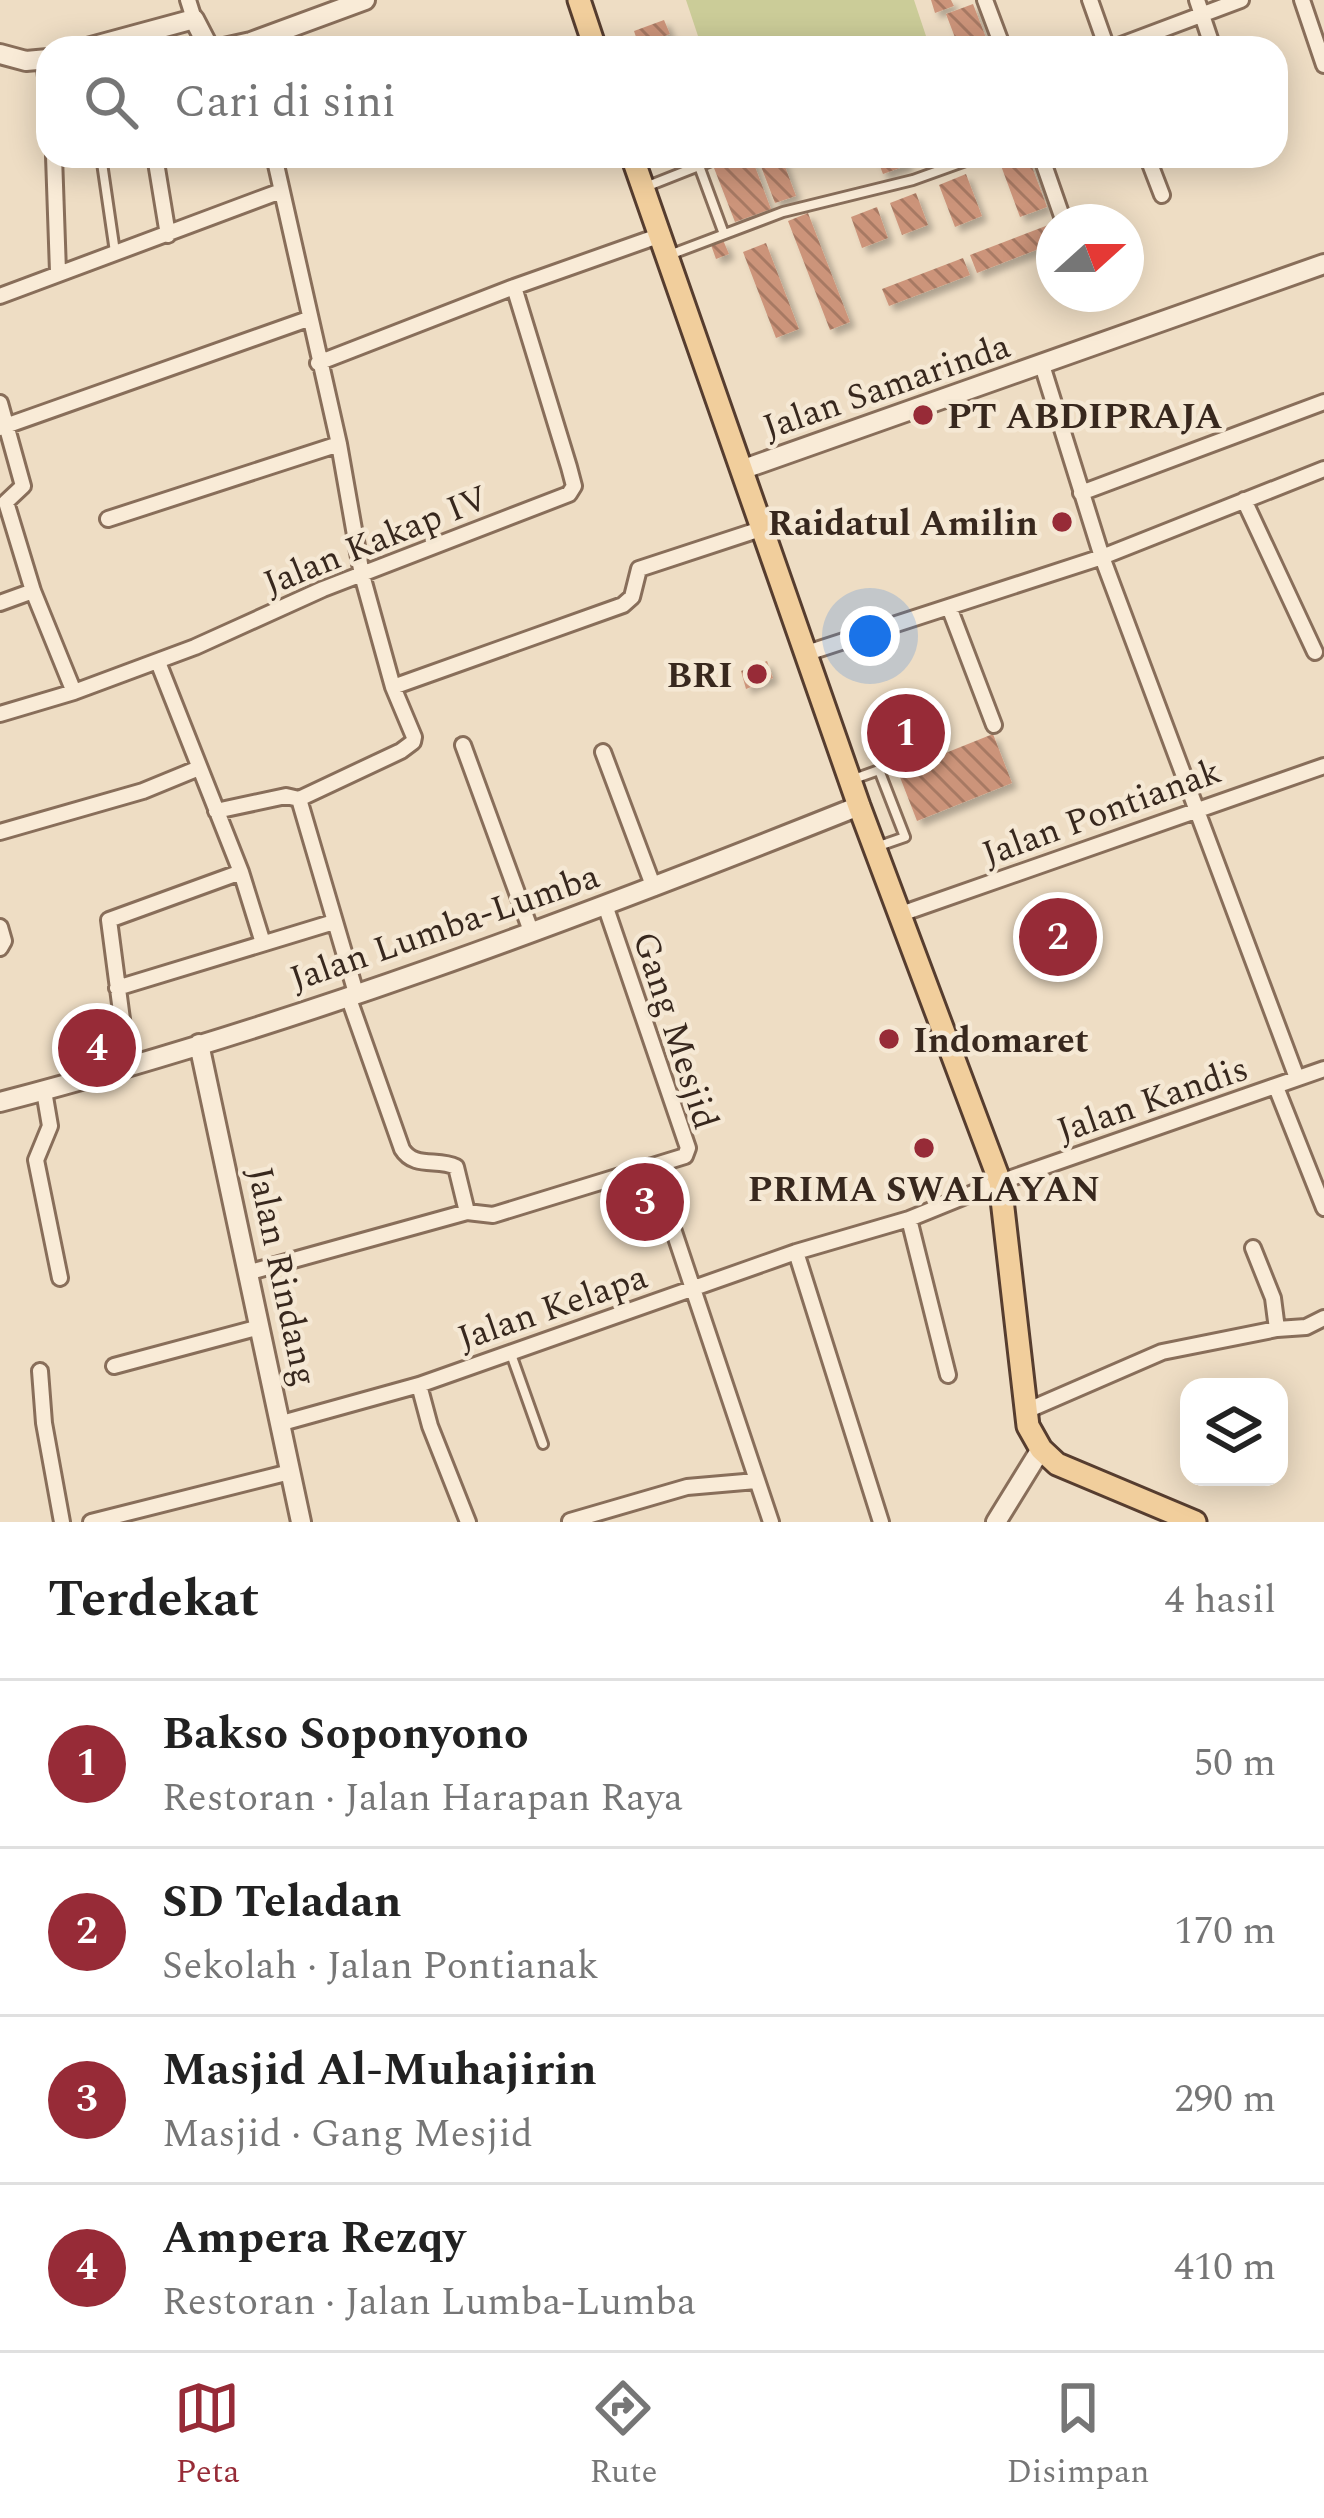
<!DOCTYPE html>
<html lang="id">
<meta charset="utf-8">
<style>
body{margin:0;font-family:Spectral,serif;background:#f2f2f2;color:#222}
.controls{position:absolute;right:36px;bottom:36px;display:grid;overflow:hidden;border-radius:24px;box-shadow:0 6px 30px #0003}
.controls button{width:108px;height:108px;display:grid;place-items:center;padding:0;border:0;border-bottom:3px solid #e0e0e0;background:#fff;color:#222;font:60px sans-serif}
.compass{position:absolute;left:1036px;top:204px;width:108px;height:108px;border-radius:50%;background:#fff;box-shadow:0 6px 30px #0003;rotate:69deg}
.you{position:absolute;left:870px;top:636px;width:42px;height:42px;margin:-30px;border:9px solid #fff;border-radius:50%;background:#1a73e8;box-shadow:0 0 0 18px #1a73e833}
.badge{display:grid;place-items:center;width:78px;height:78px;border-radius:50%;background:#972b37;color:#fff;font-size:39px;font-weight:700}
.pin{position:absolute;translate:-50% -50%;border:6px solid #fff;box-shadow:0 3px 12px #0006}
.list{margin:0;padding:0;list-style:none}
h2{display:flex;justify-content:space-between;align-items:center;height:156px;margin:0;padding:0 48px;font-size:51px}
h2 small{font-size:39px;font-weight:400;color:#767676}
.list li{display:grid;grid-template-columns:78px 1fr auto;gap:36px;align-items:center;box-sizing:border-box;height:168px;padding:0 48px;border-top:3px solid #e0e0e0}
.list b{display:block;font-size:45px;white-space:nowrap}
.list p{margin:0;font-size:39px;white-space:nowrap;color:#767676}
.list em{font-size:39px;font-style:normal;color:#767676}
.icon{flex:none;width:66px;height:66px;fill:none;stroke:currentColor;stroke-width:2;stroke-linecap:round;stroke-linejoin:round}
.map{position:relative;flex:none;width:1324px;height:1522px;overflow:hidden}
.search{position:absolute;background:#fff;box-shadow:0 6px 30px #0003;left:36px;right:36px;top:36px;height:132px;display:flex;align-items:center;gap:30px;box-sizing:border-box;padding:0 42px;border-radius:36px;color:#767676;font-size:45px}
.sheet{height:828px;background:#fff}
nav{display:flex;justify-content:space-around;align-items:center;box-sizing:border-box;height:168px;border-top:3px solid #e0e0e0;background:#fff;font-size:33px;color:#767676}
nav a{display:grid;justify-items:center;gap:6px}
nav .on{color:#972b37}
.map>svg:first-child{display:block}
</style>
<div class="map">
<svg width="1324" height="1522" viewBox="0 0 1324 1522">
<defs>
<pattern id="building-back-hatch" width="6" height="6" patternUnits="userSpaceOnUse" patternTransform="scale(3)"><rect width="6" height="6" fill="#cc947a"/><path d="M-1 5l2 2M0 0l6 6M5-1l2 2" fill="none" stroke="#a77963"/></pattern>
<filter id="shadow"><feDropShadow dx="5.5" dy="5.5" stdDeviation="3" flood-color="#0004"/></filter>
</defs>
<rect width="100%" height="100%" fill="#eeddc4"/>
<path fill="#cbcc98" d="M686 0H914L930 48H702Z"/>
<path fill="url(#building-back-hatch)" filter="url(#shadow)" d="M931 0H951L954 6 935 13Z
M973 4 990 48H959L946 14Z
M664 20 670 34 639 46 634 31Z
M675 36 680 48H656L655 43Z
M744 156H751L771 209 735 222 714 168Z
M757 156H781L796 196 775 203Z
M876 156H905L908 165 883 174Z
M1019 156H1028L1047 207 1020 217 1000 163Z
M966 174 982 216 955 227 939 185Z
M916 193 928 225 902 235 890 203Z
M877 207 888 238 862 248 851 217Z
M808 213 850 322 830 330 788 221Z
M1051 224 1054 243 977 273 970 255Z
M723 240 729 254 716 259 711 245Z
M766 243 799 329 776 338 743 252Z
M963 258 970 275 889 306 882 289Z
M767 661 773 678 746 689 741 671Z
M993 734 1012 783 917 821 898 772Z"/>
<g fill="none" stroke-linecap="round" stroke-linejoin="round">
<g stroke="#886e5a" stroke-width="14">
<path id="service" d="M101 156 115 252
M699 166 724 234
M648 186 724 156
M672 254 783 212 913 180 977 157
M851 780 879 770 905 837 879 846
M511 1354 543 1444"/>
</g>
<g stroke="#886e5a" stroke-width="20">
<path id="minor" d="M188 0 194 19
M985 0 1003 48
M1090 0 1107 48
M1197 0 1213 48
M1302 0 1324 65
M1113 48 1241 0
M44 59 48 95
M54 156 58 272
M155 156 168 235
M274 156 339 444 362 575 393 687 414 737 413 742 401 751 299 799 356 993
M978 156 979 157
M1041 156 1064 222
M1147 156 1162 195
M0 296 281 191
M318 363 514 287 661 235
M1042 365 1102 557 1297 1078
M0 403 23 486 6 502 33 591 74 692
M0 428 308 319
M1081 493 1324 402
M1244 500 1315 652
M108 519 339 444
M0 603 33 591
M949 607 994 725
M807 653 1102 557 1324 469
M158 662 241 872
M393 687 623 605 632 597 639 569 764 528
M0 714 74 692 195 647 323 589 569 494 574 486 569 467 514 287
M463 745 531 931
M603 752 654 888
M216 811 286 796 299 799
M0 832 143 791 199 768
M898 915 1324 766
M0 927 4 941 0 948
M117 988 334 922
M348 996 402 1149C414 1169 438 1158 456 1167L467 1212
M128 1065 109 920 241 872 263 943
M1276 1087 1324 1208
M44 1091 50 1126 36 1160 60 1278
M652 1166 771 1522
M909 1219 948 1375
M1253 1248 1273 1298 1277 1329
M796 1252 881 1522
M250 1272 467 1212 493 1215 685 1156 688 1148 605 905
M114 1366 260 1327
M40 1371 44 1423 62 1522
M419 1385 430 1426 468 1522
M1026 1411 1162 1352 1277 1329 1306 1327 1324 1318
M282 1423 419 1385 796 1252 909 1219 1000 1182 1324 1069
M570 1521 687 1487 756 1481
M91 1522 290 1472"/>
</g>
<g stroke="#886e5a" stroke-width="24">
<path id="tertiary" d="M87 48 194 19 208 46 214 48
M224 48 251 42 365 0
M0 54 26 61 48 59
M741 470 1324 264
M199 1044 301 1522
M0 1102C293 1026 578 918 859 806
M996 1522 1041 1449"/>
</g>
<g stroke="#563d2f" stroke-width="27">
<path id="primary" d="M579 0 595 48
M632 156 859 806 1000 1182 1028 1426 1041 1449 1057 1464 1195 1522"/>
</g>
<use href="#service" stroke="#f9ebd7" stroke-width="8"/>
<use href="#minor" stroke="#f9ebd7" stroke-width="14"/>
<use href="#tertiary" stroke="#f9ebd7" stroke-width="18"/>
<use href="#primary" stroke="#f1ce9c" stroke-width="21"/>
</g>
<g fill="#972b37" stroke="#f5e8d4" stroke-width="4.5">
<circle cx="923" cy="415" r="12"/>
<circle cx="1062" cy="522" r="12"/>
<circle cx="757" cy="674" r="12"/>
<circle cx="889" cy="1039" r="12"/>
<circle cx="924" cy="1148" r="12"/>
</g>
<g text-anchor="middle" stroke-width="9" stroke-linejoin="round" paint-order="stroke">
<g font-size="36" fill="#38281e" stroke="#f5e8d4">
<text transform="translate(886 385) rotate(-19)" y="13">Jalan Samarinda</text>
<text transform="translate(375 539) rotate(-22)" y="13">Jalan Kakap IV</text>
<text transform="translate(1101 811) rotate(-20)" y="13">Jalan Pontianak</text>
<text transform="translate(444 926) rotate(-19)" y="13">Jalan Lumba-Lumba</text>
<text transform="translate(677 1030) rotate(72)" y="13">Gang Mesjid</text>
<text transform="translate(1152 1098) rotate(-19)" y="13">Jalan Kandis</text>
<text transform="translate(284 1276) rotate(78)" y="13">Jalan Rindang</text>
<text transform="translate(552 1306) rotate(-19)" y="13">Jalan Kelapa</text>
</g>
<g font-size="36" font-weight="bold" fill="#38281e" stroke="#f5e8d4" text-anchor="start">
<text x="947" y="428">PT ABDIPRAJA</text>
<text x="1038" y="535" text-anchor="end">Raidatul Amilin</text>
<text x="733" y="687" text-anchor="end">BRI</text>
<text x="913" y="1052">Indomaret</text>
<text x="924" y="1201" text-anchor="middle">PRIMA SWALAYAN</text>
</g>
</g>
</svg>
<div class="controls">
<button><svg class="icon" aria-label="layers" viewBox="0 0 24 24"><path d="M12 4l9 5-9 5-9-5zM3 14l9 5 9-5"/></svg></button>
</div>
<svg class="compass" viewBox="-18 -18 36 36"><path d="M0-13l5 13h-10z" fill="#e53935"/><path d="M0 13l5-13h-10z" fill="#767676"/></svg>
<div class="you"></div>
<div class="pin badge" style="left:906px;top:733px">1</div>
<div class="pin badge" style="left:1058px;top:937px">2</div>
<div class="pin badge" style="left:645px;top:1202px">3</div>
<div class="pin badge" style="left:97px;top:1048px">4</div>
<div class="search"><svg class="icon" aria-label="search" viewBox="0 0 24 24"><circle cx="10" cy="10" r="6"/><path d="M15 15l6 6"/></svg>Cari di sini</div>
</div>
<section class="sheet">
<h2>Terdekat<small>4 hasil</small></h2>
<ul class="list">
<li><span class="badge">1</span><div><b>Bakso Soponyono</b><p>Restoran · Jalan Harapan Raya</p></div><em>50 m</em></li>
<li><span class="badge">2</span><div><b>SD Teladan</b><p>Sekolah · Jalan Pontianak</p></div><em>170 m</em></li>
<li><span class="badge">3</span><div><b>Masjid Al-Muhajirin</b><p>Masjid · Gang Mesjid</p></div><em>290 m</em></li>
<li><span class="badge">4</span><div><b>Ampera Rezqy</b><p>Restoran · Jalan Lumba-Lumba</p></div><em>410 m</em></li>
</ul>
</section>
<nav>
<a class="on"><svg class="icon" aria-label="map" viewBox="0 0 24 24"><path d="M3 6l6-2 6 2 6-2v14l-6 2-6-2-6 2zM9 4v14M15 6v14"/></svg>Peta</a>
<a><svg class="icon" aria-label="directions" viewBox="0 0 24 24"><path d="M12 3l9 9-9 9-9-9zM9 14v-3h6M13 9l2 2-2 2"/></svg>Rute</a>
<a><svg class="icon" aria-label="saved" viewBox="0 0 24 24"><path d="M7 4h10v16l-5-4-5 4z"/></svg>Disimpan</a>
</nav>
